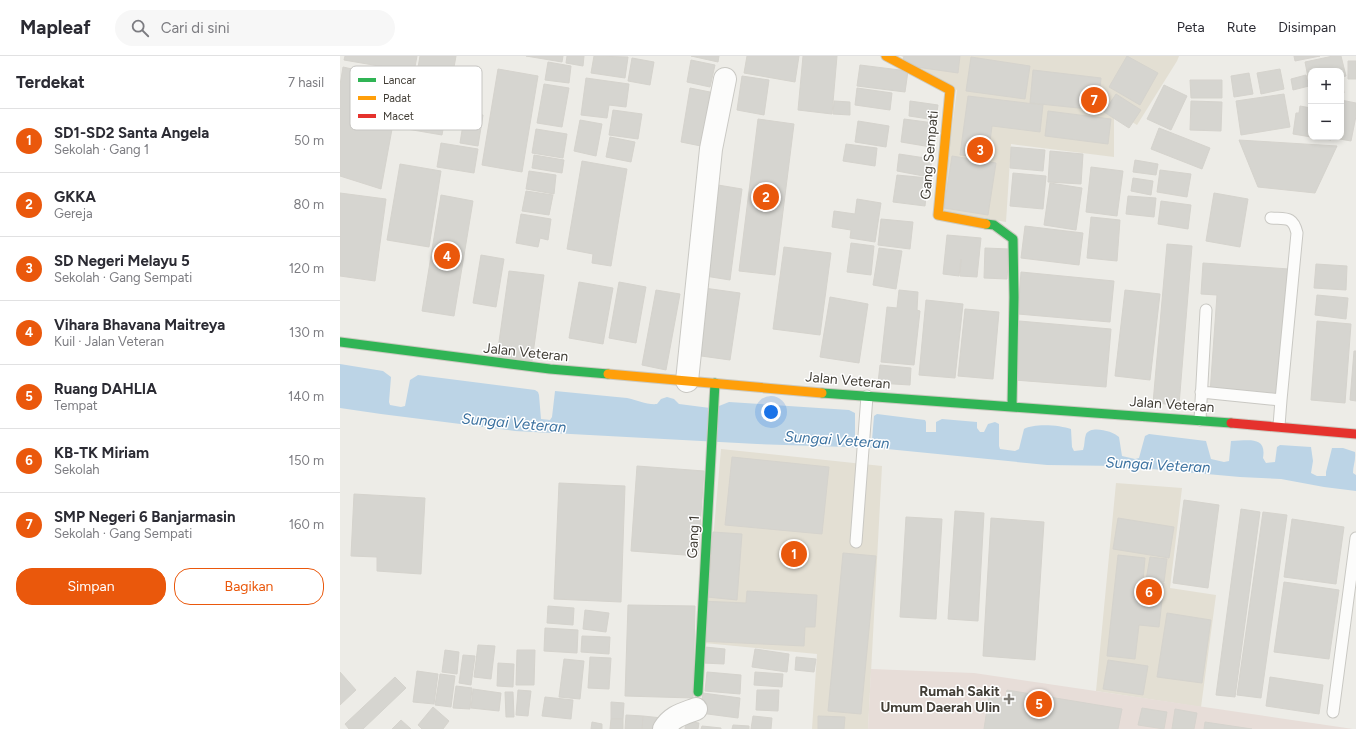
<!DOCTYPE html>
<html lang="id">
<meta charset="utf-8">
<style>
body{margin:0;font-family:Figtree,sans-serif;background:#f7f7f7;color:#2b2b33}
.controls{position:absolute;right:12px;top:12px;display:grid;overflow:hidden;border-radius:8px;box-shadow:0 2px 6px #0003}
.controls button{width:36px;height:36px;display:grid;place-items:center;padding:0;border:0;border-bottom:1px solid #e1e1e2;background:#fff;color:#2b2b33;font:20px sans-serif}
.you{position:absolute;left:431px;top:356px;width:14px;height:14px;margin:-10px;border:3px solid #fff;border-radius:50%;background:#1a73e8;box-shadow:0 0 0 6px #1a73e833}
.badge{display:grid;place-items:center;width:26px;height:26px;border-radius:50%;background:#ea580c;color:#fff;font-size:13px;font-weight:700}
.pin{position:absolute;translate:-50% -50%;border:2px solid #fff;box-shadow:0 1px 4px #0006}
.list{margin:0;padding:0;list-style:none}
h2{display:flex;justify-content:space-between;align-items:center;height:52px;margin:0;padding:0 16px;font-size:17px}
h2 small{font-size:13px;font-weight:400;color:#7c7c81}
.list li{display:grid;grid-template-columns:26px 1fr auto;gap:12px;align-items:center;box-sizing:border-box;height:64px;padding:0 16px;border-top:1px solid #e1e1e2}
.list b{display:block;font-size:15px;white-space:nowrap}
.list p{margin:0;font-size:13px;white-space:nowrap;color:#7c7c81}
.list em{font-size:13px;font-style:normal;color:#7c7c81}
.actions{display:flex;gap:8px;padding:12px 16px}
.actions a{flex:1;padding:9px 0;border:1px solid #ea580c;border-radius:16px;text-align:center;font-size:14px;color:#ea580c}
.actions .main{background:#ea580c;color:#fff}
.icon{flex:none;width:22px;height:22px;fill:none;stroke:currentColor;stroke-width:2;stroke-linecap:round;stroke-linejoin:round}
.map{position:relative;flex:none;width:1016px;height:673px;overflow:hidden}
header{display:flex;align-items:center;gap:24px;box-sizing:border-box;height:56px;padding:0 20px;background:#fff;border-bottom:1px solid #e1e1e2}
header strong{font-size:19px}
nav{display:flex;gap:22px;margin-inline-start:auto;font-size:14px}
.search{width:280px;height:36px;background:#f7f7f7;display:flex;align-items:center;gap:10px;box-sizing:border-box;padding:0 14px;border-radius:22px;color:#7c7c81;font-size:15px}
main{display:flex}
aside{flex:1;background:#fff}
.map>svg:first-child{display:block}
</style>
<header>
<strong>Mapleaf</strong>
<div class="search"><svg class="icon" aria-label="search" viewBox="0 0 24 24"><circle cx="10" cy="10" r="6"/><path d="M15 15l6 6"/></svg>Cari di sini</div>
<nav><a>Peta</a><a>Rute</a><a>Disimpan</a></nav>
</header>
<main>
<aside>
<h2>Terdekat<small>7 hasil</small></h2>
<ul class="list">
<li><span class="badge">1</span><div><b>SD1-SD2 Santa Angela</b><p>Sekolah · Gang 1</p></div><em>50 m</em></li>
<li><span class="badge">2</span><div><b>GKKA</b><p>Gereja</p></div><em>80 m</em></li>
<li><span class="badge">3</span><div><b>SD Negeri Melayu 5</b><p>Sekolah · Gang Sempati</p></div><em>120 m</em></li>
<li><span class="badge">4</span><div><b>Vihara Bhavana Maitreya</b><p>Kuil · Jalan Veteran</p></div><em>130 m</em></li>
<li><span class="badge">5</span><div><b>Ruang DAHLIA</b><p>Tempat</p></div><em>140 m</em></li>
<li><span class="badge">6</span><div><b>KB-TK Miriam</b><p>Sekolah</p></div><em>150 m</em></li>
<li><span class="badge">7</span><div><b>SMP Negeri 6 Banjarmasin</b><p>Sekolah · Gang Sempati</p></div><em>160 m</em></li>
</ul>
<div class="actions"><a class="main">Simpan</a><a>Bagikan</a></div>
</aside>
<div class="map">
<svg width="1016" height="673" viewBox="0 0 1016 673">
<rect width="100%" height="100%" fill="#edece7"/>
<path fill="#e3dfd3" d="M561 0H839L837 5 797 69 774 55V101L671 88 666 166 601 155 617 34Z
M381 393 542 410 528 673H472L477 598 364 587Z
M776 427 842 432 830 532 876 539 861 651 756 635Z"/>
<path fill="#e7ddd8" d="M531 613 634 617 1013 673H528Z"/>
<path fill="#bcd4e6" d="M0 308 43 315 51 321 49 346 50 349 61 351 65 350 70 324 78 319 195 334 198 336 199 339 201 363 210 364 212 361 215 335 287 342C297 344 307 349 317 348L321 343 327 341 334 343 339 348 378 353 379 350 389 346 509 354 515 357V382L518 384H532L534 360 537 358 585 364 586 366V376H596V366L602 363 637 366V372L640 376H644L648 368 655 366 659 368V390L660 393 675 395 679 393 684 373C694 367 720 369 731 373L732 391 734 395 743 394C745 389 744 383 746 378 751 369 773 375 779 381L782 400 795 403 799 402 805 380 809 378 866 385 871 403 884 406 889 405 891 385C907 385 927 379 923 402L926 407 935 406 937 391 940 389 971 391 973 405 971 417 977 420H986V416L992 392H1003L1015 396C1016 404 1013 410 1013 417L1016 419V435L984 431 941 423 900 421 778 410 707 409 537 392 417 388 175 375 41 358 0 352Z"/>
<path fill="#d6d5d0" stroke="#d5d3cd" d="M5 0H77L74 16 4 4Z
M80 0H116L102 79 67 73Z
M186 0H223L222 6Z
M227 0H244L243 10 226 7Z
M254 0 288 1 285 22 251 17Z
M351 0H379L378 6Z
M407 0H459L455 26 404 17Z
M463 0H497L492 58 458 54Z
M564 0H620L618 17 562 9Z
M787 0 818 17 800 49 769 31Z
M954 0H980L955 5Z
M993 0H1001L1006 20 1001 21V15H971V26H969L965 6Z
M631 1 690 10 685 43 626 35Z
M292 2 314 6 310 29 288 25Z
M351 4 375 9 370 31 347 26Z
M1008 5H1016V23H1008Z
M208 6 231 10 229 27 205 24Z
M520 9 568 15 565 36 517 30Z
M3 11 61 24 41 133 0 120V29Z
M158 13 198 20 182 116 142 109Z
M940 13 944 33 921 38 917 17Z
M693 14 761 22 758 54 690 47Z
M909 17 913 38 894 41 891 20Z
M966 19 969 30 953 34 951 23Z
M402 20 429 24 424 59 397 54Z
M246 22 289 28 286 51 269 49 267 62 241 59Z
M850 24H882V42H851Z
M1001 25H1002L1004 37 1001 38Z
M204 28 229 32 222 71 197 67Z
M824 29 847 40 831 74 807 63Z
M350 32 370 36 361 90 341 86Z
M517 32 552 37 550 54 515 49Z
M776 38 801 54 789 72 764 56Z
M944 38 950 71 901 79 896 45Z
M628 40 703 49 700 76 652 70 648 102 620 99Z
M1001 44 1016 47V60L1011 85 994 82 1001 81Z
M494 45 510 46V59L493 58Z
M570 45 598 49 596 64 569 60Z
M851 45 882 46 881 75 850 74Z
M960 50 971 52V81L953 78 956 57H959Z
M273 54 302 58 298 83 269 79Z
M708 55 771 63 768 88 705 80Z
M125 56 143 59 138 90 120 87Z
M418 63 454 68 435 219 399 215Z
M564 63 594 67 591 91 561 86Z
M240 64 262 68 256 100 234 95Z
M518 65 549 70 546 91 515 86Z
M819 72 870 92 862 113 811 93Z
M196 73 227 78 223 102 192 97Z
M270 81 295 86 291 106 266 101Z
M972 81H992L991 84Z
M899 84 997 90 975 137 918 131Z
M101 87 138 93 134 117 97 111Z
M506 88 537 92 535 110 503 105Z
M671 91 705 94 703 115 670 112Z
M710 95 743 98 741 128 708 126Z
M559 98 592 103 589 121 557 115Z
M194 99 224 104 222 117 192 112Z
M612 100 656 107 648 159 604 152Z
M795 104 818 108 816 119 793 116Z
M242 105 287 113 271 210 252 207 253 198 227 193Z
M60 108 101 115 89 191 47 184Z
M751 111 783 115 777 160 746 156Z
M820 114 851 118 847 141 817 136Z
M189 115 216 119 214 138 186 133Z
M673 117 706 120 703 153 670 150Z
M557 119 588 122 585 150 553 146Z
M793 122 813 125 811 139 791 135Z
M710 127 742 132 736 174 704 169Z
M372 128 402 133 390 224 359 219Z
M186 135 213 139 209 159 182 155Z
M0 137 46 143 35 225 0 220Z
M874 137 908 143 900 191 866 185Z
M101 139 133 145 114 260 82 255Z
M788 140 816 142 814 161 786 158Z
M517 143 541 147 535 186 510 182 511 174 492 171 494 155 515 158Z
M821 145 851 149 848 173 818 168Z
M181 158 211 163 208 184 200 182 198 191 176 187Z
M751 161 780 164 777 205 747 202Z
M541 163 573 166 570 193 538 189Z
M685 170 743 177 739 209 681 202Z
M607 179 641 182 637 221 620 220 621 203 619 220 603 218Z
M511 187 534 190 531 219 507 216Z
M827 188 852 190 839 349 813 347Z
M444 191 491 197 480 279 433 273Z
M539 192 562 195 556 233 533 229Z
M645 192 669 193 667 223 644 222Z
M141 199 164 203 156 251 133 247Z
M863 207 949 213 940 342 870 337 877 239 861 238Z
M976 208 1007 210 1006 234 974 232Z
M169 215 204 219 192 305 157 300Z
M681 216 774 225 770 266 678 258Z
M239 226 273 232 263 288 229 282Z
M279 226 306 231 296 287 269 282Z
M364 232 400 237 390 304 354 299Z
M316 234 340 238 326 314 302 309Z
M559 234 578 236 577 254 580 255 574 309 541 306 547 251 557 252Z
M785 234 820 238 810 324 775 320Z
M977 239 1008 242 1006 263 975 259Z
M490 241 528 248 519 307 480 301Z
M586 244 623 248 615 322 579 319Z
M625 253 659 256 653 323 618 320Z
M679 265 771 273 766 331 674 324Z
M977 265 1011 268 1005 347 971 344Z
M1014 295H1016V345L1010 344Z
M540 309 571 312 570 329 538 327Z
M392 401 489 411 482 478 385 469Z
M297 410 364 415 358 500 291 495Z
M219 427 285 430 281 546 214 543Z
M14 438 85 442 81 518 37 515V501L11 500Z
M844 444 879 449 868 532 833 527Z
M901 453 920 456 895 641 876 639Z
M615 455 644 457 638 565 608 563Z
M923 456 947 459 921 642 897 639Z
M566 461 602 463 596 563 560 561Z
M651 462 704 466 695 604 643 600Z
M778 462 834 471 829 502 773 493Z
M952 463 1004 471 996 528 944 521Z
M373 476 402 478 397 544 367 541Z
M503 497 536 500 521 658 488 655Z
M778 499 805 502 803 525 824 527 819 571 799 569 795 603 767 600Z
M810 501 827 503 824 526 806 524Z
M944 526 999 534 989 603 934 596Z
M407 535 477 539 475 571H465L464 590 359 585 360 545 406 547Z
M288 549 355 550 353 642 285 640Z
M208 550 234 552 233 569 207 567Z
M245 554 269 557 266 576 243 573Z
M827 557 871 564 862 627 817 621Z
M205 572 238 574 237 597 204 595Z
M242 580 270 581 269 598 241 596Z
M138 589 155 590 151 623 134 621Z
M365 591 385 593 384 608 363 607Z
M415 593 449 598 447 616 412 611Z
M105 594 119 596 117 618 102 616Z
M177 594H195L194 629H176Z
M123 599 135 600 131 629 119 627Z
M250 601 271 602 269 633 248 632Z
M456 601 476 603 474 616 455 614Z
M224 603 244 605 240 643 219 641Z
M768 604 808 610 803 639 763 633Z
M158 607 174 608 173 631 157 630Z
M77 615 98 618 94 648 73 646Z
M0 616 16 634 0 649Z
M367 616 401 619 400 638 365 635Z
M415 616 443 618 442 631 414 629Z
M100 618 115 620 111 651 95 649Z
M55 621 66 632 23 673H9L5 668Z
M930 621 983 629 979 658 926 650Z
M116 630 132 632 130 653 113 652Z
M133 633 161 637 159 655 131 652Z
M178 634 191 635 188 660 176 659Z
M417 634H439L438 655 416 654Z
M667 634 782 653 778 673H644L649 640 665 643Z
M165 636H173L174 661H166Z
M363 637 400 642 398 662 360 657Z
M205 641 233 644 231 663 202 660Z
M271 646 284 647 283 663H271Z
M93 651 109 665 103 673H82L78 669Z
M802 652 827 656 824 673 798 669Z
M835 653 857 657 854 673H832Z
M286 659 303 660 302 673H285Z
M303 660 322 662 321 673H302Z
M413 660 432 662 431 673H411Z
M478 660 505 661 504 673H478Z
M271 663H283V673H270Z
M61 664 71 673H52Z
M346 665 359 667 358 673H345Z
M252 666 262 668V673H251Z
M865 666 912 673H864Z
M393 669 409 670V673H392Z
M362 670 381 672V673H361Z"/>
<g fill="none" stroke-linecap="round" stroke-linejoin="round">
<g stroke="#c9c8c3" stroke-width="13">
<path id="lane" d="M931 162C946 163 953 160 957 177L941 344 939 370
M861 336 941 344
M860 364 866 254
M516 486 527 340
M993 656 1016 482"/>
</g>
<g stroke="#c9c8c3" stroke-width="24">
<path id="street" d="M347 325 371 93 385 23
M324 673C332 660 343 658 356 653"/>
</g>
<g stroke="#cbc9bf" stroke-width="11">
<path id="fast" d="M646 168 654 169 673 183 674 241 672 350
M0 286 210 313 268 318
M482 337 891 367
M358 636 375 327"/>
</g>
<g stroke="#cbc9bf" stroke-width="11">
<path id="slow" d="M546 0 610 34 598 159 646 168
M268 318 482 337"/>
</g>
<g stroke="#cbc9bf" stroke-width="11">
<path id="jam" d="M891 367 1016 378"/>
</g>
<use href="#lane" stroke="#fcfcfb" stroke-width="11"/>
<use href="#street" stroke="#fcfcfb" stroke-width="22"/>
<use href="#fast" stroke="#30b455" stroke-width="9"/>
<use href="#slow" stroke="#ff9f0a" stroke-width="9"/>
<use href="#jam" stroke="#e5322d" stroke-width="9"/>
</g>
<path fill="#7d7a73" stroke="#fff" stroke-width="1.5" d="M667 637h4v4h4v4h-4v4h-4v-4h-4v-4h4z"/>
<g text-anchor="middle" stroke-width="3" stroke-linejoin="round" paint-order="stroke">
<g font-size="14" fill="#413d35" stroke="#fff">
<text transform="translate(589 99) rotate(-85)" y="5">Gang Sempati</text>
<text transform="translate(186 296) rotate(6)" y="5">Jalan Veteran</text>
<text transform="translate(508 324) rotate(5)" y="5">Jalan Veteran</text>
<text transform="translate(832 348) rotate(4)" y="5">Jalan Veteran</text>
<text transform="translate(353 481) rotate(-87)" y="5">Gang 1</text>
</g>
<g font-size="14" font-weight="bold" fill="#413d35" stroke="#fff" text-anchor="end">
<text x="660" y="640">Rumah Sakit<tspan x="660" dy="16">Umum Daerah Ulin</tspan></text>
</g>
<g font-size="15" font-style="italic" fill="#3c72a0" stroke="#fff">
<text transform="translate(174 367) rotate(5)" y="5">Sungai Veteran</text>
<text transform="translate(497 384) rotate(4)" y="5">Sungai Veteran</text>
<text transform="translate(818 409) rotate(3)" y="5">Sungai Veteran</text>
</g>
</g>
<rect x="10" y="10" width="132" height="64" rx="6" fill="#fff" stroke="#c6c5c2" stroke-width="1"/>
<rect x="18" y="22" width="18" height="4" fill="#30b455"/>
<rect x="18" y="40" width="18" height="4" fill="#ff9f0a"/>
<rect x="18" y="58" width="18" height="4" fill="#e5322d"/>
<g font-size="11" fill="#413d35">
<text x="43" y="28">Lancar</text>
<text x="43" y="46">Padat</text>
<text x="43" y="64">Macet</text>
</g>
</svg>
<div class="controls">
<button>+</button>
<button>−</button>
</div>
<div class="you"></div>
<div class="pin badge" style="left:454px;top:498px">1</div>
<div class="pin badge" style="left:426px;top:141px">2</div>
<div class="pin badge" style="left:640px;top:94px">3</div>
<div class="pin badge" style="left:107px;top:200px">4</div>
<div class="pin badge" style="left:699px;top:648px">5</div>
<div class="pin badge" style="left:809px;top:536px">6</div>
<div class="pin badge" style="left:754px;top:44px">7</div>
</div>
</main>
